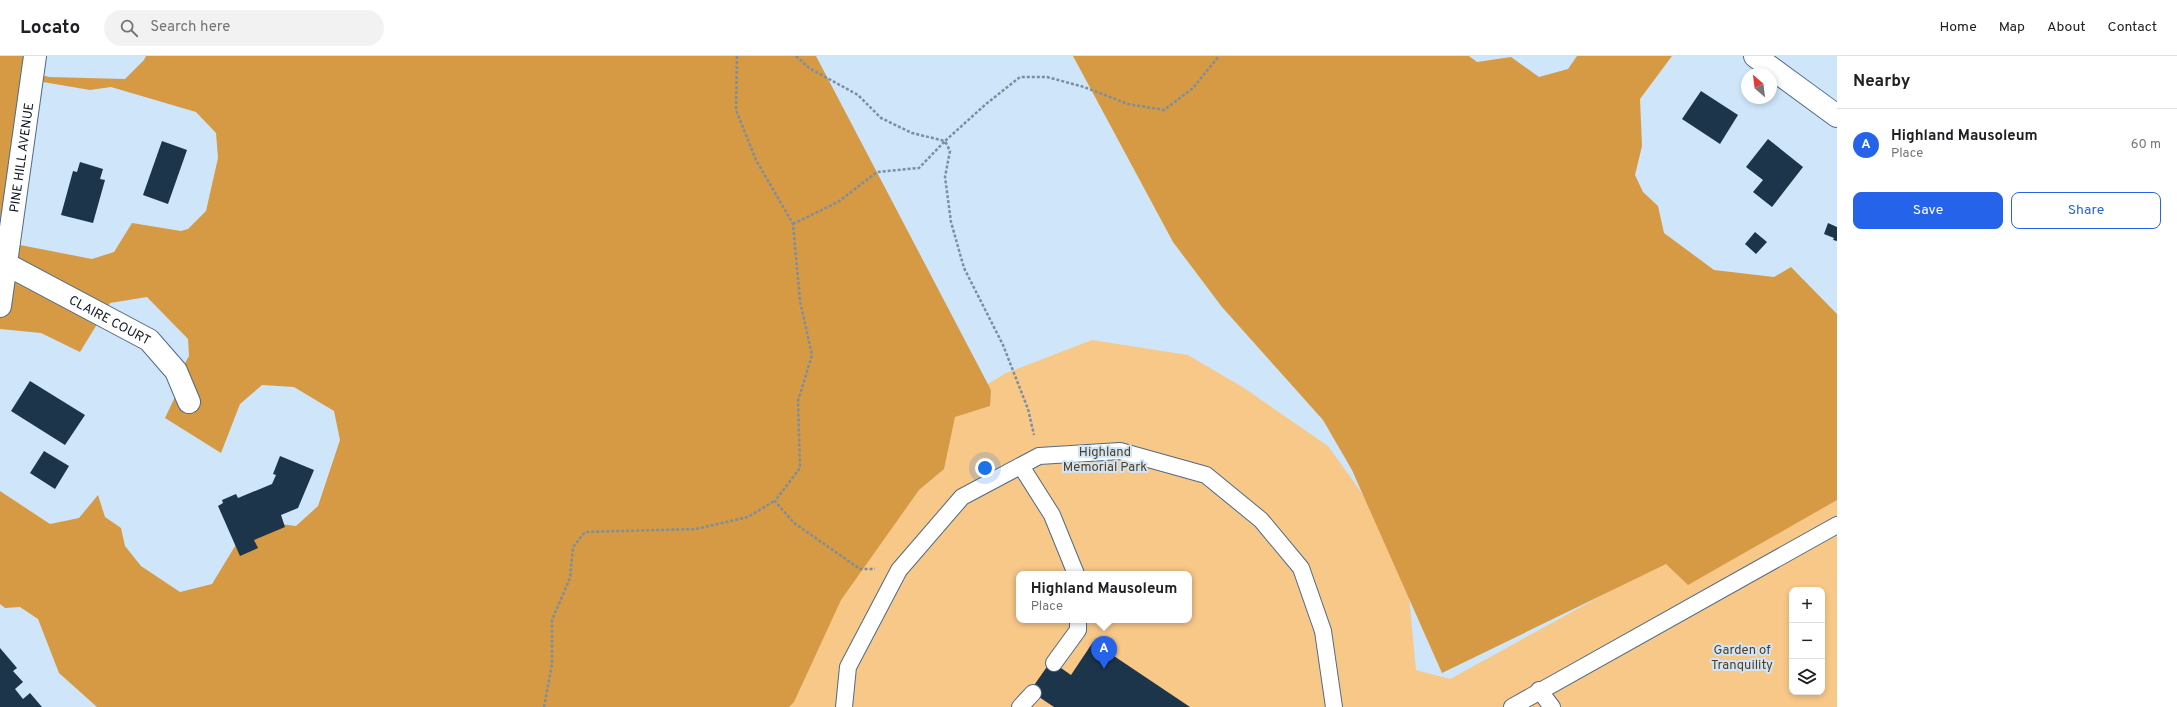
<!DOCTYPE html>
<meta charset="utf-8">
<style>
body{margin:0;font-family:Overpass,sans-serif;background:#f2f2f2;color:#202124}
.controls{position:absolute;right:12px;bottom:12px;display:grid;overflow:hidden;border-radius:8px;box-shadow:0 2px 6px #0003}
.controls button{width:36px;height:36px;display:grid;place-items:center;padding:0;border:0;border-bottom:1px solid #e0e0e0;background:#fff;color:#202124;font:20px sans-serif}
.compass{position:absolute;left:1741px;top:12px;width:36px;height:36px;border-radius:50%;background:#fff;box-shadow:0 2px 6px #0003;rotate:332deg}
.you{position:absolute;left:985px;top:412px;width:14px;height:14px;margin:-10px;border:3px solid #fff;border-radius:50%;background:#1a73e8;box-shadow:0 0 0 6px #1a73e833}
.badge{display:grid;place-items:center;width:26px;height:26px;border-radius:50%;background:#2563eb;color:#fff;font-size:13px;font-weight:700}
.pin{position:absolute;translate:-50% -33px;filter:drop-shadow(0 1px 2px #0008)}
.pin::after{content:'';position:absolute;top:21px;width:14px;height:12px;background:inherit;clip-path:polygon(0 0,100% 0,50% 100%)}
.popup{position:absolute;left:1016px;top:515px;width:176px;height:52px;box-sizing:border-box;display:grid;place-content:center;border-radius:8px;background:#fff;filter:drop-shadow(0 1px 3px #0005);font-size:13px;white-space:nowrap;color:#757577}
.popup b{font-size:15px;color:#202124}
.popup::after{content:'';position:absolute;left:50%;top:100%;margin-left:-8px;border:8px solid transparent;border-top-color:#fff}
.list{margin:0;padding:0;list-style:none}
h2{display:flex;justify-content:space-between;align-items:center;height:52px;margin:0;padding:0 16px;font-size:17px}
h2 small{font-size:13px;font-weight:400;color:#757577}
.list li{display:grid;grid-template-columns:26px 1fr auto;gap:12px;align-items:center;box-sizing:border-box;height:72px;padding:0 16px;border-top:1px solid #e0e0e0}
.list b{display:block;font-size:15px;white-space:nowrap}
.list p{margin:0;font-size:13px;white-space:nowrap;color:#757577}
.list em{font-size:13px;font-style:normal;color:#757577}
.actions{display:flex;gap:8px;padding:12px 16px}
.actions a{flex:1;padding:9px 0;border:1px solid #2563eb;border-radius:8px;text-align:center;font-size:14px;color:#2563eb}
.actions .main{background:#2563eb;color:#fff}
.icon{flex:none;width:22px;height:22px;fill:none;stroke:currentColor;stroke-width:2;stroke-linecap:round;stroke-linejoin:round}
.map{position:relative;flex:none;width:1837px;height:651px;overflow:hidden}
header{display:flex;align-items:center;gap:24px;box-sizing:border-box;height:56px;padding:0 20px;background:#fff;border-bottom:1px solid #e0e0e0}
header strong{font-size:19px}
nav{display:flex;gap:22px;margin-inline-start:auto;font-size:14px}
.search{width:280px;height:36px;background:#f2f2f2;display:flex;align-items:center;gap:10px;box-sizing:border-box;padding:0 14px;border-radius:22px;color:#757577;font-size:15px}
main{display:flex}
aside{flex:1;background:#fff}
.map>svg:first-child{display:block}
</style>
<header>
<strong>Locato</strong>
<div class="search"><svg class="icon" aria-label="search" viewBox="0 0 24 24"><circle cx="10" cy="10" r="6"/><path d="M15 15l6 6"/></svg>Search here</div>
<nav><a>Home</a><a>Map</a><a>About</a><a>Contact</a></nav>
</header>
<main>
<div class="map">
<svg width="1837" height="651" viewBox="0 0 1837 651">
<rect width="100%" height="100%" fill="#cee5fa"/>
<path fill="#f8c889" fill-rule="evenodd" d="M1092 284 1188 299 1244 332 1328 390 1405 497 1416 614 1450 623 1837 410V651H735L944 355 1006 317ZM1019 518H1189V564H1019ZM1792 534H1822V636H1792Z"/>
<path fill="#d69a44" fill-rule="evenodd" d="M0 0H39L38 18 49 21 125 23 144 4 146 0H816L991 334 990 350 955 361 944 413 919 434 841 544 794 646 789 651H97L59 617 38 563 20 551 5 552 0 548V435L50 468 79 462 98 439 105 461 121 472 125 490 141 510 180 536 212 528 251 464 296 470 318 450 340 384 334 355 294 331 262 329 240 348 221 397 165 362 174 343V327L189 300 188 283 147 241 110 247 80 296 41 277 0 273ZM37 25 90 34 111 31 196 56 216 77 218 102 206 155 188 173 181 175 132 167 114 196 92 203 20 189 11 185Z
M1073 0H1469L1477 6 1511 1 1539 21 1568 13 1577 0H1672L1640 43 1642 90 1635 119 1643 136 1658 150 1664 177 1714 214 1774 221 1791 211 1837 258V444L1688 529 1666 508 1442 617 1352 414 1323 364 1222 251 1173 186Z"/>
<path fill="#1d354a" d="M1701 35 1738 59 1720 88 1682 63Z
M1768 83 1803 111 1772 151 1753 136 1763 124 1746 111Z
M162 85 187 94 168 148 143 139Z
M80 106 103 113 100 123 105 124 93 167 61 159 73 115 77 116Z
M1828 167 1837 171V185L1833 184 1834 182 1824 178Z
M1755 176 1767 186 1756 198 1745 188Z
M30 325 85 359 65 389 11 355Z
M44 395 69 410 55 433 30 417Z
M280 400 314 414 298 452 281 459 285 471 254 484 258 492 240 500 218 450 223 447 222 444 236 438 238 442 272 428 276 419 273 418Z
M1093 586 1190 651H1054L1030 635 1051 605 1071 619Z
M0 592 17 612 13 615 23 626 15 633 23 643 30 637 42 651H0Z"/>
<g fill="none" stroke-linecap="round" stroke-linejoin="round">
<g stroke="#516a82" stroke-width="18">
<path id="lane" d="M1021 410 1052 459 1076 518
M1054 607 1078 574V564
M1539 634 1552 651
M844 651 848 611 899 514 962 441 1039 400 1120 395 1206 419 1261 464 1301 512 1323 575 1334 651
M1020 651 1033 637
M1512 651 1837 469"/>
</g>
<g stroke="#516a82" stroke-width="24">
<g id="street">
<path d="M1755 0 1837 60"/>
<path id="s1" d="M6 208 149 284 176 315 189 346"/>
<path id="s2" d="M0 250 35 0"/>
</g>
</g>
<path stroke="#7d8e9e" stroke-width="2.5" stroke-dasharray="3 2" stroke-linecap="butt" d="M737 0 736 54 756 104 793 168 800 245 812 299 798 345 800 412 775 445 794 467 860 513H875
M796 0 809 12 858 39 881 62 912 77 945 85 986 48 1020 21H1047L1084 31 1128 48 1164 54 1193 32 1219 0
M793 168 838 146 877 116 919 112 945 85 950 95 945 121 951 166 964 212 1003 289 1028 353 1034 379
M544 651 552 608V564L570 522 573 491 585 476 696 473 748 461 774 445"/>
<use href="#lane" stroke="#fff" stroke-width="16"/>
<use href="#street" stroke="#fff" stroke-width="22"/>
</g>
<g text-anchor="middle" stroke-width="4" stroke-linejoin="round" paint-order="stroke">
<g font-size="13" fill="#101a23" stroke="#cee5fa">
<text dy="5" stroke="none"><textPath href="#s2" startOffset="150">PINE HILL AVENUE</textPath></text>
<text dy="5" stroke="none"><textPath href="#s1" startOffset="118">CLAIRE COURT</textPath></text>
</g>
<g font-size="13" fill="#563c19" stroke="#cee5fa">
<text x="1105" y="400">Highland<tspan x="1105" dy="15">Memorial Park</tspan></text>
<text x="1742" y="598">Garden of<tspan x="1742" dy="15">Tranquility</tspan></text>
</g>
</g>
</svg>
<div class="controls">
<button>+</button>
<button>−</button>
<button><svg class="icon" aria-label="layers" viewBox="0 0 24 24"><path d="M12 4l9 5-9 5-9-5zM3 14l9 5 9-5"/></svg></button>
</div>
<svg class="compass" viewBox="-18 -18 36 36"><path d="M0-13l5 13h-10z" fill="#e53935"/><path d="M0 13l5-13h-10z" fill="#757577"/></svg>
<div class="you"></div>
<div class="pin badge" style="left:1104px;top:613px">A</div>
<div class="popup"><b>Highland Mausoleum</b>Place</div>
</div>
<aside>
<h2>Nearby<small></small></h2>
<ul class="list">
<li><span class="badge">A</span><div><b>Highland Mausoleum</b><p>Place</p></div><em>60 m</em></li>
</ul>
<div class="actions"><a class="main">Save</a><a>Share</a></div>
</aside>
</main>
